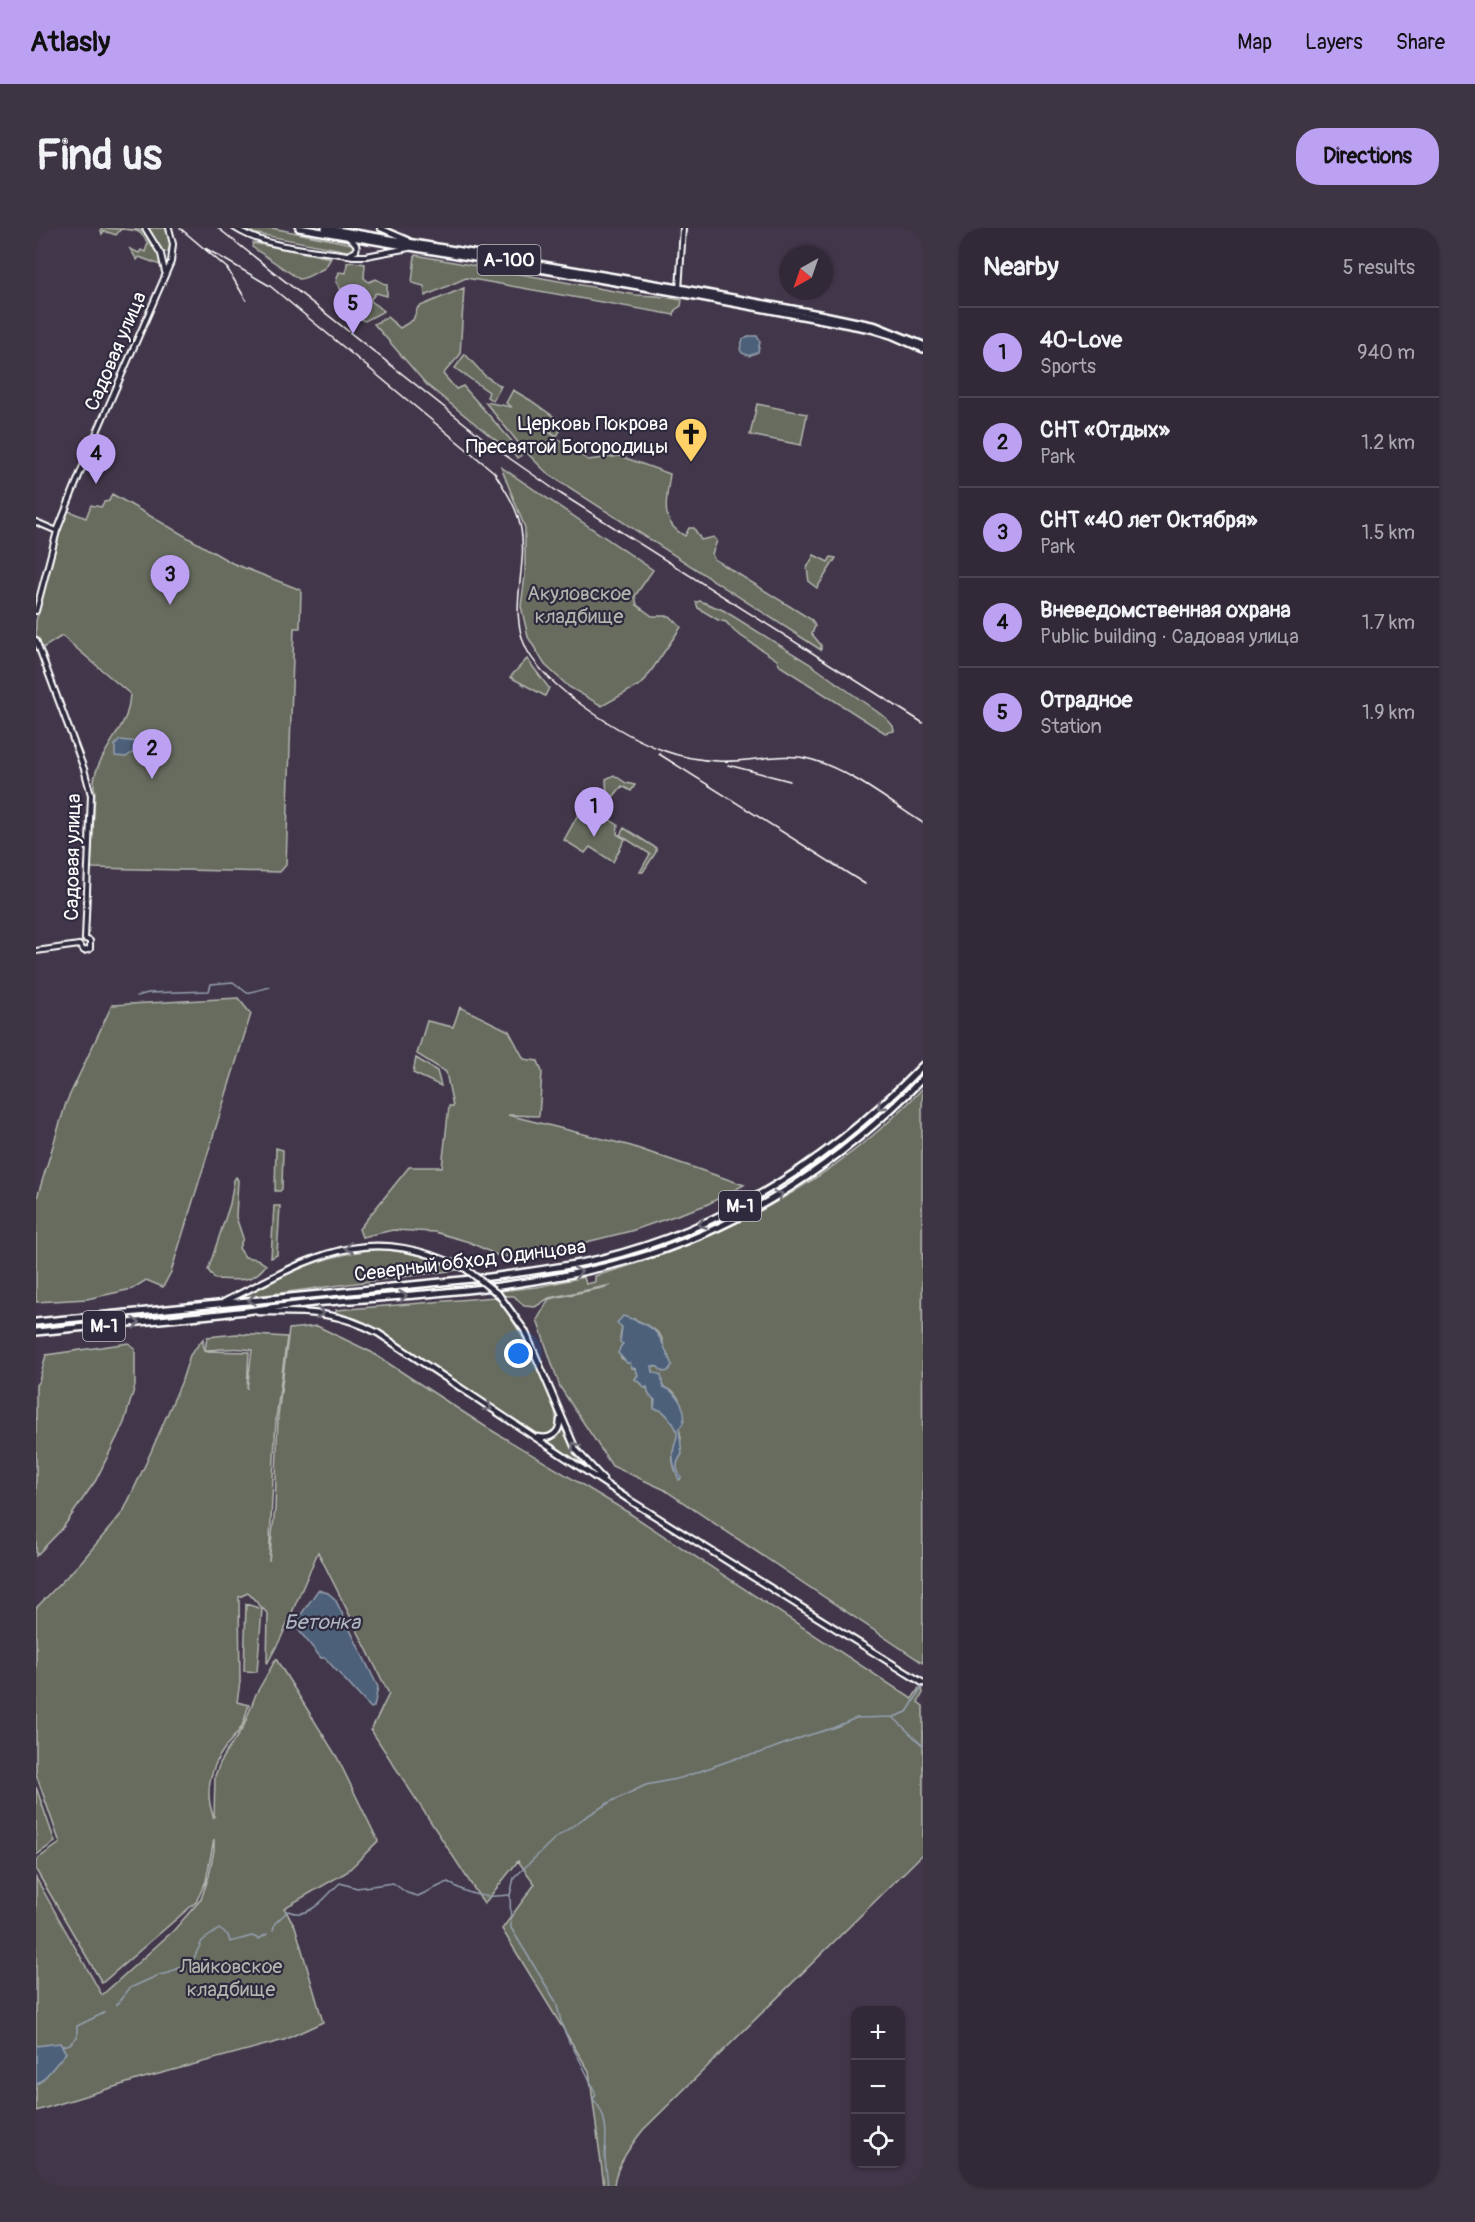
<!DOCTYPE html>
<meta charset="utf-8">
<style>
body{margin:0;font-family:Pangolin,sans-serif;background:#3d3543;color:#f1f3f6}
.controls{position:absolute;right:18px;bottom:18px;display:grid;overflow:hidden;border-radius:12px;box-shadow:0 2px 4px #0004}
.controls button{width:54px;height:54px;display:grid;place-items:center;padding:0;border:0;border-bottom:2px solid #4d4553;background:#322938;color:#f1f3f6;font:30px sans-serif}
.compass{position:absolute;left:743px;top:18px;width:54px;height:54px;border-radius:50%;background:#322938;box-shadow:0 2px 4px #0004;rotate:220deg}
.you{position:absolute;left:483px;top:1126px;width:21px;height:21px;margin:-15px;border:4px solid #fff;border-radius:50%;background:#1a73e8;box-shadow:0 0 0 9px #1a73e833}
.badge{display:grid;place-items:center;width:39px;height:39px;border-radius:50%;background:#bca0f2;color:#111;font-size:20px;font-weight:700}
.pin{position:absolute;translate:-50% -50px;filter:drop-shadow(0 2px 3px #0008)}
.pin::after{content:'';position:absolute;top:32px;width:21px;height:18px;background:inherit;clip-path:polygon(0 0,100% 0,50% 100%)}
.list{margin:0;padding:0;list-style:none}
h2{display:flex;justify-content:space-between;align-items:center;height:78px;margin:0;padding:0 24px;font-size:26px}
h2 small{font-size:20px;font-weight:400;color:#a8a6ae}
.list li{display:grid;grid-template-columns:39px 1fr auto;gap:18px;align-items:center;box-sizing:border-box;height:90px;padding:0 24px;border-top:2px solid #4d4553}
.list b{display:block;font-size:22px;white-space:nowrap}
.list p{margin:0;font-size:20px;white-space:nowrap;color:#a8a6ae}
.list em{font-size:20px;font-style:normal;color:#a8a6ae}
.icon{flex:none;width:33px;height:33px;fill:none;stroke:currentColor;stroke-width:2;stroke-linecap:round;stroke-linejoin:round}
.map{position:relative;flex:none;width:887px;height:1958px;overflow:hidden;border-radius:24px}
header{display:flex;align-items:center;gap:36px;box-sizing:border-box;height:84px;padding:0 30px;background:#bca0f2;color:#111}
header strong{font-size:28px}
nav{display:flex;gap:33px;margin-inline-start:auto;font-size:21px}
.intro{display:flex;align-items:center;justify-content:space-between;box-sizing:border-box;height:144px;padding:0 36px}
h1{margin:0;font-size:42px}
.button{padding:15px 27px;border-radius:24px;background:#bca0f2;color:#111;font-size:21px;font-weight:700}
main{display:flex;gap:36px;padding:0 36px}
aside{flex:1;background:#322938;border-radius:24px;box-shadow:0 2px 4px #0004}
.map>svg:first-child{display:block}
</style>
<header>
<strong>Atlasly</strong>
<nav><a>Map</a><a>Layers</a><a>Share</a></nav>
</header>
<div class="intro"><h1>Find us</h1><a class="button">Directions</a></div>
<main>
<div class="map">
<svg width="887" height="1958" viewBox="0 0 887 1958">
<rect width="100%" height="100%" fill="#42374a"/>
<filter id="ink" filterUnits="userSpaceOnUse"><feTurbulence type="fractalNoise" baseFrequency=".0167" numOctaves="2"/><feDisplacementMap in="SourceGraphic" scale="12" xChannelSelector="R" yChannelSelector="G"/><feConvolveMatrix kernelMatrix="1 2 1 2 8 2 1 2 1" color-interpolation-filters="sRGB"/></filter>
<g filter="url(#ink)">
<path fill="#676c5f" stroke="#b3b6af" stroke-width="1.5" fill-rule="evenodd" d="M66 0 103 2C114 7 124 26 127 38L103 29 101 32 94 21 103 25 105 22 109 24 112 15C104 2 101 2 85 1L80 7 68 3 66 6 65 3Z
M112 0H131L135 12 132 24H127L125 22Z
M216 0H236L316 16 317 20 312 23 216 5Z
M217 15 295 30 289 40C281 43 271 51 263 51L216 19Z
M379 27 600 67 621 68 646 72 645 78 639 82 638 87 430 50 389 68 388 58 376 55Z
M317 34 329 36 328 50 333 54 340 51 351 57V68L340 65 334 72 348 83 329 93 307 82 308 67 300 54 303 44 310 45 311 35Z
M428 60 424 127 407 146 420 161 427 158 487 226 482 230 391 157 338 96 351 89 364 100 377 92 382 79Z
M429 126 449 148 465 158 457 173 451 169 453 164 419 140Z
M477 162 494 172 528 196 521 208 496 192 552 232 584 228 634 246C631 272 622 293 649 308L653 300H658L665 312 678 309 681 313 676 326 678 331 776 392 779 398 776 406 785 417V422L511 245 489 223 449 174 476 179 470 175Z
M721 176 771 186 765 217 714 207Z
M465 239 617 342 599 368 601 377 616 388H634L645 399 607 455 566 478 533 459 509 437 492 409 485 378 489 348V300Z
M76 266 196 335 265 362 264 400H258L250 637 244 644 55 640 59 564C52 543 78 513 87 494 92 486 93 476 94 466L26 408 5 421 0 406V393L30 282 50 290 55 277 65 279 68 274 73 273Z
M778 327 792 334 795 329 800 330 781 360 773 354 771 340Z
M664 373 687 382 774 436 850 490 857 498 858 503 849 505 744 438 741 432 699 404 690 394 682 392 662 380 660 374Z
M491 431 513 460 509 468 474 449Z
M578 547 590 555 599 557 595 563 586 558 568 580 571 570 570 551Z
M546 573 582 597 581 606 589 611 577 634 554 619 549 625 528 612 544 583 543 581Z
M588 600 620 620V624L607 644H604L614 626 584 607Z
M202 770 215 786 135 1044 127 1059 110 1052 96 1061 51 1071 0 1074V973L30 875 76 777Z
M424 779 473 803 488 831 502 833 506 844 503 888 472 887 595 918 708 957 670 977 595 1003 518 1022 465 1029 433 1014 399 1004 357 1002 326 1009 323 1001 373 939H406L413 878H417L410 844 381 826 391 793 417 799Z
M380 830 401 843 405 858 377 845Z
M887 860 886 879 887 1435 627 1261 576 1238 524 1159 501 1092 513 1071 566 1060 575 1057 513 1070 499 1079 488 1078 478 1068H467L463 1063 501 1059 548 1049 550 1056 559 1054V1048C680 1015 800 953 887 860ZM598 1091C626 1104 633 1108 623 1139L616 1138 617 1144 622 1147 627 1159 637 1163 643 1171V1200L645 1210 640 1237 644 1252C639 1244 636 1234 637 1224 638 1219 641 1216 642 1211 643 1196 630 1184 618 1178 620 1165 608 1158 599 1151L602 1147C599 1138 594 1134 585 1130L584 1126 588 1116 584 1110 586 1098Z
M240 920 247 922 246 961 244 963H239Z
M200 949 202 952 200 989 207 1010 203 1020 209 1029 221 1031 230 1037C215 1057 201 1051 179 1051L172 1042 194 976 198 952Z
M238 978H244L241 1027 235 1030Z
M347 1021 384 1027 420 1042 197 1071C247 1047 291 1024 347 1021Z
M459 1069C479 1089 525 1173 520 1200L508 1208 500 1206 342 1102 321 1091 300 1085V1082Z
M281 1098 335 1124 450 1199 590 1283 876 1471 883 1460H886L887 1465 882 1474 887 1478V1626L607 1902C595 1917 579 1939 578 1958H568L553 1843 466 1701 499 1656 482 1633 448 1676 335 1502 353 1466 282 1324 245 1410 231 1436 232 1386 212 1365 203 1369 204 1454 201 1474 213 1477C210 1484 209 1493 205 1500 201 1506 195 1512 190 1518 174 1540 168 1565 178 1590L179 1548 186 1530 207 1500 220 1466 240 1431 301 1529 342 1613 311 1644 248 1680 259 1698 287 1794 248 1812 104 1851 0 1883V1650L66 1767 138 1702 165 1671 173 1648 178 1622V1611L170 1653 160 1674 66 1755 0 1642V1632L24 1615 0 1546V1380L45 1334 87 1284 110 1235 145 1155 154 1127 167 1111 168 1123 213 1124 211 1161 216 1122C200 1118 185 1122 169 1122L171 1109 201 1106 251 1109 240 1190 233 1333 239 1281 242 1188 253 1101Z
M93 1115 99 1121V1158L88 1195 60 1252 26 1301 0 1328V1157L3 1153 10 1127Z
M526 1200 538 1226 553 1244 509 1214 518 1210Z
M210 1376 226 1381 221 1444 208 1443Z
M0 1559 19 1614 0 1627Z"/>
<path fill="#4e6079" stroke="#95a0af" stroke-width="1.5" d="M712 108H721L724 114 722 124 713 128 706 125 704 121 707 111Z
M84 512 102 514 103 524 96 525 90 529 79 528V517Z
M587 1088C624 1099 622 1105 636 1137L632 1143 627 1144 622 1139 616 1138 617 1144 625 1147 627 1159C641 1162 657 1189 643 1200L646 1226C640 1235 639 1239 645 1250L643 1252C640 1245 637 1238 637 1229 636 1211 649 1209 633 1190 628 1184 626 1181 618 1181L619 1172 613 1167 611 1159 608 1160 606 1156 599 1151 602 1147 600 1141 596 1140 594 1135H591L582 1125 585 1118 587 1116 584 1114 586 1099 581 1095Z
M282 1362 292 1365 299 1371 342 1459 338 1479 335 1480 329 1474 289 1430H285L261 1400H258L259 1395Z
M24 1815 30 1825C19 1836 13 1848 0 1857V1818Z"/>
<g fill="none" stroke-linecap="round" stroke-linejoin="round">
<path stroke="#95a0af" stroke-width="1.5" d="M101 768 112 765 173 763 175 756 197 754 211 765 234 759
M858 1490 887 1518
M237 1702 239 1695 252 1683C274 1693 290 1667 304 1655L321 1660 357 1655 371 1665 382 1668 412 1654C434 1668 448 1670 473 1667
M80 1777 94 1760 123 1747 133 1745 157 1732 166 1713 183 1701 192 1707 194 1714 216 1708 223 1711 231 1706
M534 1816 526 1797 520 1774 475 1700 474 1667 478 1650 518 1611 548 1590 574 1574 610 1557 645 1550 701 1530 724 1525 767 1509 797 1500 820 1490 858 1489 871 1484 886 1460
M26 1818 34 1816 41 1809V1798L68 1785
M536 1818C545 1834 553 1849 560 1867L557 1871C571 1886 571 1905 569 1925 569 1935 571 1948 572 1958"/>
<g stroke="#fff" stroke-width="8">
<path id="tertiary" d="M109 0 125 26 129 44
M199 0C229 20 281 22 317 28H330L373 20
M344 0 372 12
M313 10C319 14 322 17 320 23L314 26
M643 62 647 0
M0 294 21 303
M0 383 21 303 57 213 135 34 137 16 133 0
M0 412 48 541 55 567 49 711
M43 717 48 723 54 721V713L49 711
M0 723 43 717"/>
</g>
<g stroke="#fff" stroke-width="9">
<path id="secondary" d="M463 1067 489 1103 540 1222 567 1251
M188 1074C280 1028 328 993 430 1041
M222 1084C270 1084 299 1082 342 1105L595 1273 887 1455
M502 1209C515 1212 524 1205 524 1192"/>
</g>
<g stroke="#fff" stroke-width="10">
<path id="primary" d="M263 0 643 65 835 101 855 107 887 121
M289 0 643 60 783 86 840 98 887 117"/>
</g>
<g stroke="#fff" stroke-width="10">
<path id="trunk" d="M0 1094 446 1050C485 1045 524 1040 563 1031 691 1000 796 931 887 837
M0 1104C62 1098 123 1092 185 1086 220 1082 254 1077 289 1074 392 1066 496 1060 595 1032 708 1000 807 933 887 850"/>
</g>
<use href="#tertiary" stroke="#2f2a3d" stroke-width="4"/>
<use href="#secondary" stroke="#2f2a3d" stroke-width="4.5"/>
<use href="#primary" stroke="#2f2a3d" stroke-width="5"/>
<use href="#trunk" stroke="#2f2a3d" stroke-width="5"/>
<path stroke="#fff" stroke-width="1.5" d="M144 0 191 40 210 72
M182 0 466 225 522 264 887 495
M169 20 234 58 458 244C470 263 481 279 485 301 492 341 471 383 491 422 512 461 587 508 629 523 645 529 664 532 682 533 714 535 746 523 777 532 817 544 852 573 887 595
M623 526 829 656
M692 537 754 553"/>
<g stroke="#fff" stroke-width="9" stroke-linecap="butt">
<path id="secondary-bridge" d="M430 1041 463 1067"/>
</g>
<use href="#secondary-bridge" stroke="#2f2a3d" stroke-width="4.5"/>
</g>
<defs><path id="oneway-chevron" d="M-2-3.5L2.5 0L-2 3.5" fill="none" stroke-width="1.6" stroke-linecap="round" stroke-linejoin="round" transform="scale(1.5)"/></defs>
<g stroke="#6d6a77">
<use href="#oneway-chevron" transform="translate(845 878) rotate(137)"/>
<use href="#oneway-chevron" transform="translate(743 967) rotate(-30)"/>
<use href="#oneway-chevron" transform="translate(666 996) rotate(158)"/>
<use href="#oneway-chevron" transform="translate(313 1020) rotate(169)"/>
<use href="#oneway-chevron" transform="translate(542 1044) rotate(-12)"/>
<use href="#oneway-chevron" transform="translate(367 1068) rotate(-6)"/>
<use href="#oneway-chevron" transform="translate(216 1072) rotate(174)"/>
<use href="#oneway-chevron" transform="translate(284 1085) rotate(7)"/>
<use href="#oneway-chevron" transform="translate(100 1095) rotate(-5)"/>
<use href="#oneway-chevron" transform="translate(452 1179) rotate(33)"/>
<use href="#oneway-chevron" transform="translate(539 1218) rotate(-121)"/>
</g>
</g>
<defs>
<g id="church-pin" transform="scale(1.725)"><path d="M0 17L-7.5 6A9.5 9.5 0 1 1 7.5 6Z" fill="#ffd166" stroke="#2f2a3d"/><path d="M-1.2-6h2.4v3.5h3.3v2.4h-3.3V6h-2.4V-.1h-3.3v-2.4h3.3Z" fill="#111"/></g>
</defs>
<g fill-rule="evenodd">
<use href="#church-pin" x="655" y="206"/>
</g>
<g text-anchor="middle" stroke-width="4.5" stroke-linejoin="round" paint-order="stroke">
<g fill="#2f2a3d" stroke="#c1bfc5" stroke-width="1.5">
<rect x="441.5" y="17" width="63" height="30" rx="4.5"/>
<rect x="683" y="963" width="42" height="30" rx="4.5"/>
<rect x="47" y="1083" width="42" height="30" rx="4.5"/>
</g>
<g font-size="18" font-weight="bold" fill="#fff">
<text x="473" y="38">А-100</text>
<text x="704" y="984">М-1</text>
<text x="68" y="1104">М-1</text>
</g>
<g font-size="20" fill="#fff" stroke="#2f2a3d">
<text transform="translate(79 123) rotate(-67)" y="7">Садовая улица</text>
<text transform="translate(36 629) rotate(-89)" y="7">Садовая улица</text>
<text transform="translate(434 1032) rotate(-7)" y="7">Северный обход Одинцова</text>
</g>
<g font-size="20" fill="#fff" stroke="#2f2a3d" text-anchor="end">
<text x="632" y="202">Церковь Покрова<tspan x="632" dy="23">Пресвятой Богородицы</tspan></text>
</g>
<g font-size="20" fill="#b3b6af" stroke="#2f2a3d">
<text x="543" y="372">Акуловское<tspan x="543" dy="23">кладбище</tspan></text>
<text x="195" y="1745">Лайковское<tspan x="195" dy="23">кладбище</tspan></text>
</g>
<g font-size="21" font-style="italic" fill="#afb7c3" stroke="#2f2a3d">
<text x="286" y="1401">Бетонка</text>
</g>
</g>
</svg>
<div class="controls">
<button>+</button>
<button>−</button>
<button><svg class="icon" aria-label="locate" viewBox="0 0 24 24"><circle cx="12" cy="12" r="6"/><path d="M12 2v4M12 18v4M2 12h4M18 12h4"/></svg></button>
</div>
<svg class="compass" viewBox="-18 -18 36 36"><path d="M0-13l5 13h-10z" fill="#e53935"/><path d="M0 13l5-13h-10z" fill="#a8a6ae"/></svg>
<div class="you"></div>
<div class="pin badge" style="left:558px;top:609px">1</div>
<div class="pin badge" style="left:116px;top:551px">2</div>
<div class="pin badge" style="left:134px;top:377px">3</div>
<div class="pin badge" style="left:60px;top:256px">4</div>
<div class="pin badge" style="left:317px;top:106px">5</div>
</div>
<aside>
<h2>Nearby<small>5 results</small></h2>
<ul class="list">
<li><span class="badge">1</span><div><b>40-Love</b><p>Sports</p></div><em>940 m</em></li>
<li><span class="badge">2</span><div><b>СНТ «Отдых»</b><p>Park</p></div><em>1.2 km</em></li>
<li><span class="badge">3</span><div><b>СНТ «40 лет Октября»</b><p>Park</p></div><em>1.5 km</em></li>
<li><span class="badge">4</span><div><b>Вневедомственная охрана</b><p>Public building · Садовая улица</p></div><em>1.7 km</em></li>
<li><span class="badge">5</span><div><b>Отрадное</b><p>Station</p></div><em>1.9 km</em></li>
</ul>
</aside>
</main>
